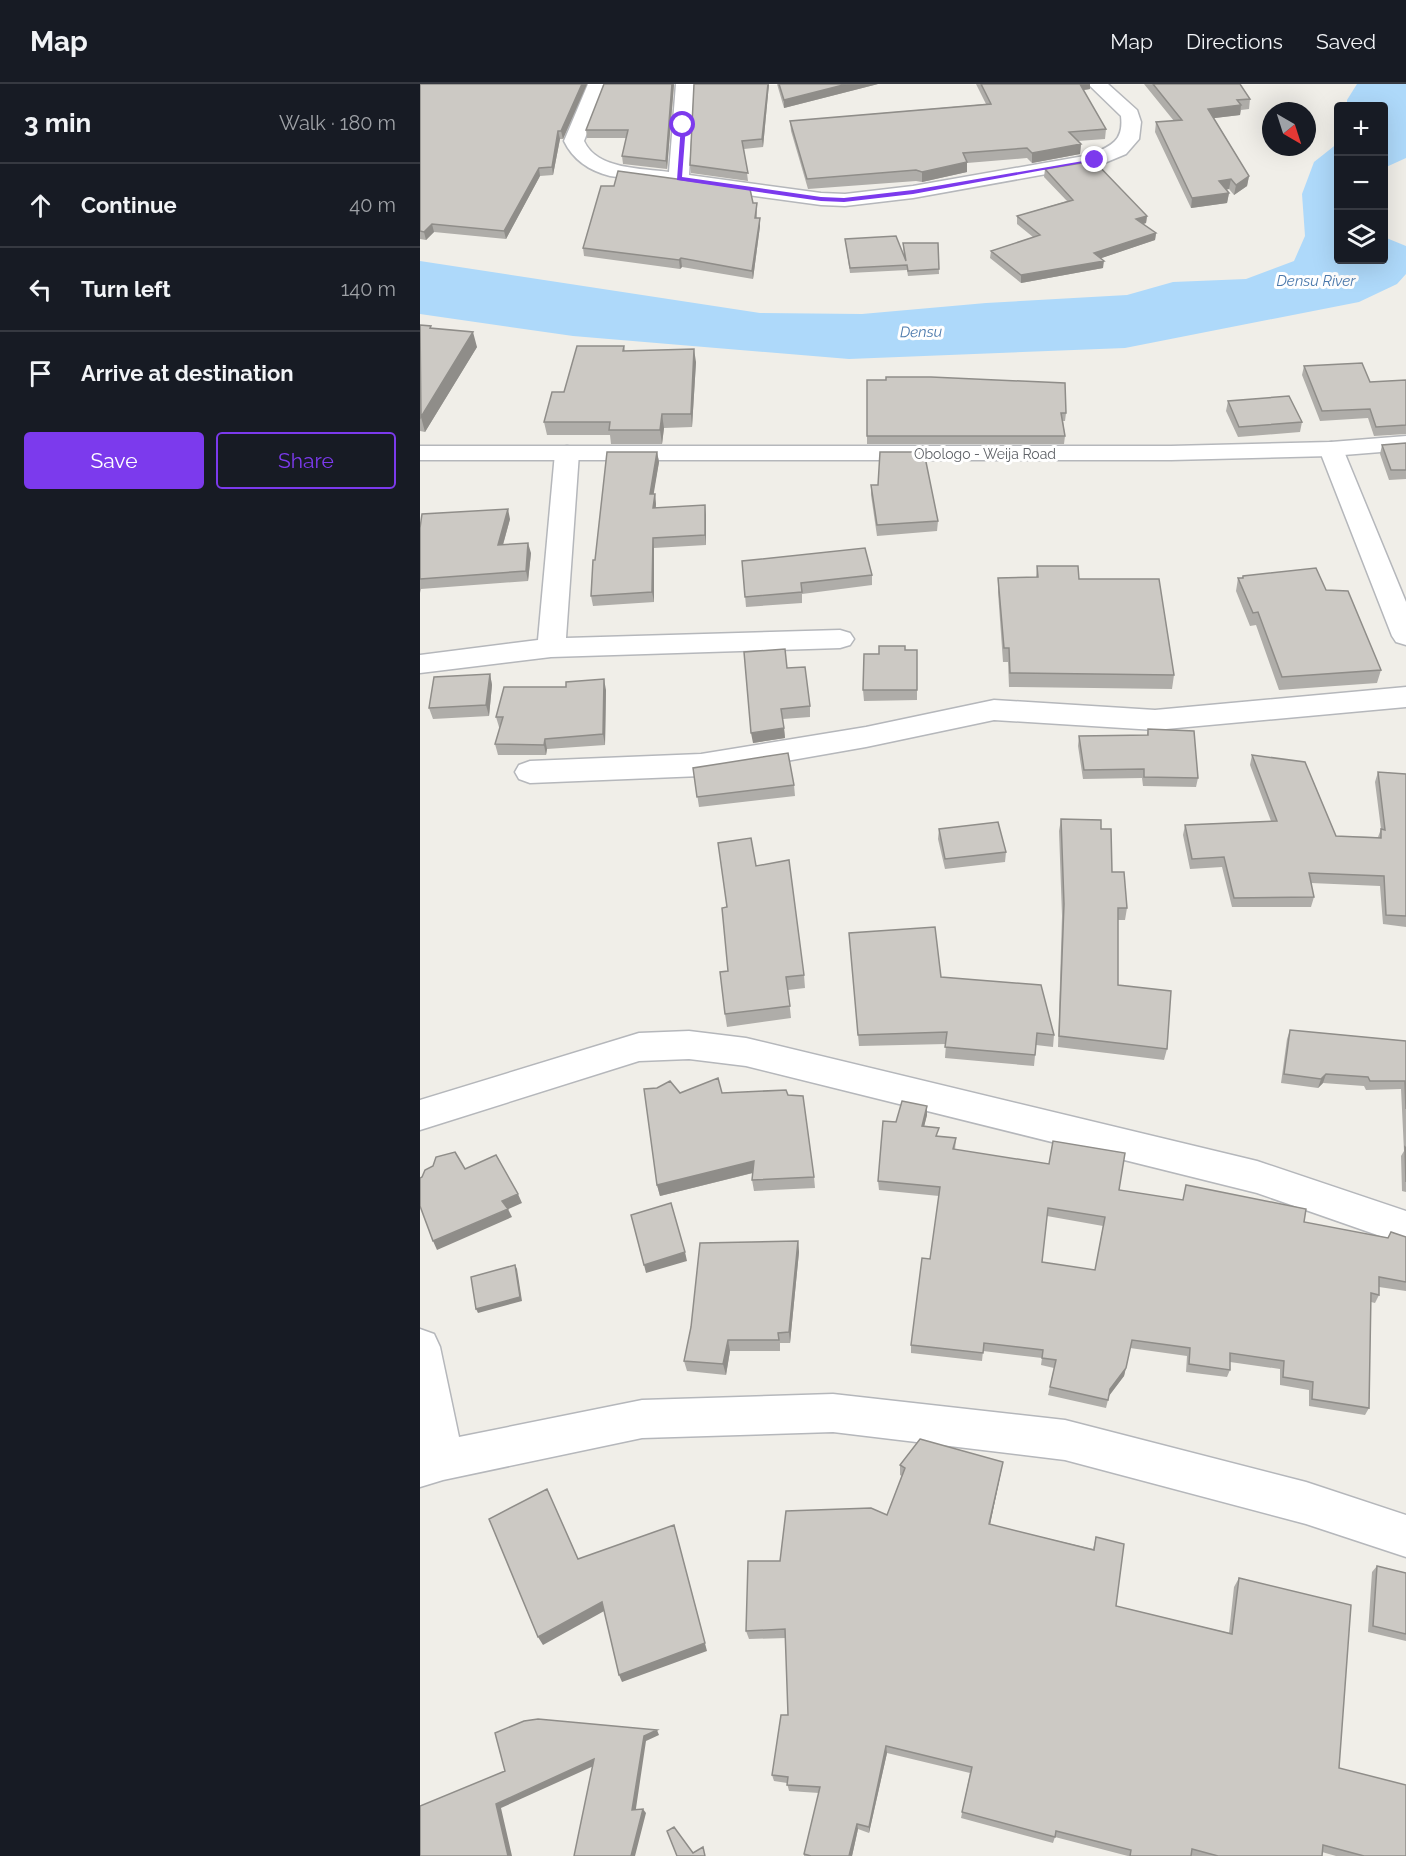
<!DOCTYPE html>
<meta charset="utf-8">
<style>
body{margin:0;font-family:Raleway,sans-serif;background:#242831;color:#f1f3f6}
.controls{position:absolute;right:18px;top:18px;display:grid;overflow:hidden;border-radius:6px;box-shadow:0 6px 24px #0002}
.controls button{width:54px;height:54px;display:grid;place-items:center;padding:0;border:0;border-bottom:2px solid #363941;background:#171b24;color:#f1f3f6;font:30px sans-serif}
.compass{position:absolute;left:842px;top:18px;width:54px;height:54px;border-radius:50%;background:#171b24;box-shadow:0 6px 24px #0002;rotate:141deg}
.stop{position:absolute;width:18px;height:18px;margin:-14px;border:4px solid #7c3aed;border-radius:50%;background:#fff}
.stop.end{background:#7c3aed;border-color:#fff;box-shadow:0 2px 6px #0008}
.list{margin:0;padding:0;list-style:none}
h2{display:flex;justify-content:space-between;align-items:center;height:78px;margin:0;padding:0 24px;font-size:26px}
h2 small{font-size:20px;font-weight:400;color:#9ea1a6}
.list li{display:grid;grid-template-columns:39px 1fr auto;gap:18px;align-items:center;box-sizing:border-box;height:84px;padding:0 24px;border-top:2px solid #363941}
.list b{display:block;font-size:22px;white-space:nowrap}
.list em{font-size:20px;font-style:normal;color:#9ea1a6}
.actions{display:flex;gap:12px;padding:18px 24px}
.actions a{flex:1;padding:14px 0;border:2px solid #7c3aed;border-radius:6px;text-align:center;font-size:21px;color:#7c3aed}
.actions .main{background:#7c3aed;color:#fff}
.icon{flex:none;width:33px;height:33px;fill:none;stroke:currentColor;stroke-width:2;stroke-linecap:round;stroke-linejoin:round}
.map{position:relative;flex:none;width:986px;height:1772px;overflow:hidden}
header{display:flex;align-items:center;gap:36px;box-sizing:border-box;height:84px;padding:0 30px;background:#171b24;border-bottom:2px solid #363941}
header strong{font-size:28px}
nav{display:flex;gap:33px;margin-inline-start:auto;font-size:21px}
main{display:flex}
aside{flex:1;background:#171b24}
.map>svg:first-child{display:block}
</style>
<header>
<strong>Map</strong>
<nav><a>Map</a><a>Directions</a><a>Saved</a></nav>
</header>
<main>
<aside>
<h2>3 min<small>Walk · 180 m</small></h2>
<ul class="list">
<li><svg class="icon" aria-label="ahead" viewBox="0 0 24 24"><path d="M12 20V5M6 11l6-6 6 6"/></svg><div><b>Continue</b></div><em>40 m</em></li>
<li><svg class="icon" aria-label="left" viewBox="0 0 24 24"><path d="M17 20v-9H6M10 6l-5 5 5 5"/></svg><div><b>Turn left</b></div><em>140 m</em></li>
<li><svg class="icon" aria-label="arrive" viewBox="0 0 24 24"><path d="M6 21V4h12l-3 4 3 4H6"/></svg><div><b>Arrive at destination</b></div></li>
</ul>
<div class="actions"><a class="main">Save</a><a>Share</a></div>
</aside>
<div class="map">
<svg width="986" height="1772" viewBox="0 0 986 1772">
<rect width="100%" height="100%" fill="#f0eee8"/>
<path fill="#aed9fa" d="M937 0H986V74L964 84V22H927V16Z
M918 59V176H964V153L986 162V190L977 200 939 218 705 264 429 275 153 252 0 230V177L340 229 442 230 566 219 707 211 753 198 826 195 874 177 885 152 882 110 894 78Z"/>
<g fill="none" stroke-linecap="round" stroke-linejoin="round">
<g stroke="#b5b7bb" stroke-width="3">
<path id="minor" d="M168 0H186L164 57C177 86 222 84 249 88L256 0H274L269 91 401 109 425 110 493 102 670 71C691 62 704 57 701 32L668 0H688L717 26 721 38 719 55 706 70 682 80 493 114 425 122 401 121 190 92C170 87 153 76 144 57Z
M911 358 920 360 923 365 986 518V561L976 558 972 552 899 365 902 360Z
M147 362 156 364 159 369 146 554 420 546 430 549 434 555 430 561 420 564 131 573 0 589V571L118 556 135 369 138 364Z
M986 603V623L735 646 574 636 446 663 281 692 110 699 99 695 95 688 99 681 110 677 281 670 446 643 574 616 735 626Z
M269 947 326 954 837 1077 986 1127V1161L837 1109 326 982 269 975 219 977 0 1046V1016L219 949Z
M0 1245 14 1250 20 1263 39 1353 222 1316 413 1310 645 1336 886 1398 986 1431V1473L886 1440 645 1376 413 1348 222 1354 23 1396 0 1403Z"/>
</g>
<g stroke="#b5b7bb" stroke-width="3">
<path id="tertiary" d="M986 352V366L911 372 751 376H0V362H751L911 358Z"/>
</g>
<use href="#minor" fill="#fff" fill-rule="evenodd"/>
<use href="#tertiary" fill="#fff" fill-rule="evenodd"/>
</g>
<path fill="#afada9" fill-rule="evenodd" d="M0 0H167L143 55H140L133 91 120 92 86 155 14 148 6 156 0 155Z
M254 0 247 85 203 80 202 72 206 54H167L166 46Z
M349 0 343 63 324 65 328 97 271 89 270 81Z
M357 0H458L364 24Z
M556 0H670V5L663 6 686 45 685 55 658 57 661 60 660 70 612 79 607 74 547 79V88L502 98 496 97 388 105 371 47 370 37 566 20Z
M724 0H820L830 15 829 25 821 26 820 31 794 34 829 92 827 102 814 111 809 105 806 106 809 109 807 119 771 124 735 48 736 38 754 37Z
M625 85 727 132 726 139 723 140 736 149 735 156 681 174 683 184 601 199 570 174 571 167 613 153 597 140V132L647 117 624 93Z
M333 119H337V134H340V142L333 195 262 183 260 185 164 172 163 164Z
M425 155 484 173 483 159H518L519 190 488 192 487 186 430 189Z
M0 241 12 244 57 263 5 348 0 347Z
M204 262 205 267 276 278 272 343 244 344 242 360H191L190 351H127L124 338 144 308Z
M884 282 950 298 986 296V350L954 352 948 334 900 337 882 291Z
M447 296 646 329 645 337H643L645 352 644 360H447Z
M808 317 882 338 880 348 818 353 806 327Z
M986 359V395L969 396 960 370 962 361Z
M237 368 239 378 233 410H235L236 424 286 431V461L234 464V518L173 522 171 512 175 476Z
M451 401 518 437 517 447 457 452 451 411Z
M90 435 83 461 111 469 108 497 1 505 0 509V444Z
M322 477 452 491V501L382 510V519L326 523Z
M617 482 659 495 754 591 752 605 589 603 588 578H583L578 508V494L616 493Z
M823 492 906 506 961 586 957 599 859 606 836 541 830 542 816 507 818 494H822Z
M485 566H497V616L444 617 443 606 459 570Z
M367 584 390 622V633L363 635 365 654 333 659Z
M70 590 72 601 69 632 13 635 9 624Z
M186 606 185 661 127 665 126 671H78L75 660 80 643H79L76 633Z
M728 645 778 694 776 703 723 702 722 694 663 695 658 662 659 652 727 651Z
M832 671 916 752 958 753 961 745 955 698 958 688 986 690V843L963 840 960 802 891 799 894 813 891 823H812L802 783 770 785 763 751 765 741 851 737 830 681Z
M273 684 374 701 375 712 279 723Z
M641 735 681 745 692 788 707 824 705 836H698V901L747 965 744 976 638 963 642 832 639 747Z
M519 745 586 768 585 778 525 785 518 755Z
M336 782 384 891 385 904 368 906 371 934 307 943 305 930 308 887 307 823Z
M429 849 521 893 634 951 633 963 616 961 614 982 525 974 526 960 439 962Z
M870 946 986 957V1108L982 1107 981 1072 984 1067 981 1005 946 1006 944 1002 903 999 898 1004 861 999 867 955Z
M260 1009H302L394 1093 395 1104 334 1107 332 1096 333 1089 240 1112 237 1101Z
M507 1022V1031L504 1042 518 1052 536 1054 535 1066 699 1106 763 1116 766 1101 884 1138 968 1154 986 1153V1207L959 1203V1211L955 1219 951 1218 949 1324 945 1331 889 1322V1306L860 1301V1285L810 1278V1286L807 1293 766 1288 767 1272 710 1264 704 1292 689 1312 686 1324 628 1311 634 1284 621 1281 622 1274 563 1267 562 1277 491 1269V1261L510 1175 519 1112 459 1106 458 1097 476 1038ZM627 1132 683 1142 675 1186 622 1178Z
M378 1157 379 1168 370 1259H360V1267H310L306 1291 267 1287 264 1277Z
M480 1381 581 1388 570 1441 673 1465 676 1453 696 1522 809 1549 814 1503 819 1494 919 1684 986 1772H916L902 1768V1772H708L635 1753 633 1759 541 1734 550 1689 467 1669 449 1749 438 1745 432 1772H384V1770L399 1709 369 1707 367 1699 354 1697 352 1691 368 1631 366 1554 329 1555 326 1547 360 1477 467 1431 482 1392 480 1391Z
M957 1482 986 1489V1557L948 1548 952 1488Z"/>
<path fill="#8f8d89" d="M162 0H167L143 55 141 47Z
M252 0H254L247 85 246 77Z
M348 0H349L343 63 342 55Z
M427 0H458L364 24V16Z
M658 0H670V5L657 7Z
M821 21 820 31 787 35 788 25Z
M138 47 140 55 133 91 132 83Z
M661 60 660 70 612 79V69Z
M547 78V88L502 98V88Z
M119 84 120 92 86 155 84 147Z
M829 92 827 102 814 111 816 101Z
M811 95 809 105 798 107 799 97Z
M809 109 807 119 771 124 772 114Z
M727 132 726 139 715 143 716 135Z
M340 134V142L333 195 332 187Z
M12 140 14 148 6 156 4 148Z
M736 149 735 156 673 177 674 169Z
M261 174 262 183 260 185 259 176Z
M684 177 683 184 601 199V191Z
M53 248 57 263 5 348 1 333Z
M274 265 276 278 272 343 271 330Z
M242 330 244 344 242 360 240 346Z
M237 368 239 378 232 420 230 410Z
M235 410 236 420 235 434 233 424Z
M285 421 286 431V461L285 451Z
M88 425 90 435 80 471 78 461Z
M233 454 234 464V518L232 508Z
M108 459 111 469 108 497 106 487Z
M70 590 72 601 69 632 66 621Z
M184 595 186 606 185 661 183 650Z
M364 644 365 654 333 659 331 649Z
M125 655 127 665 126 671 124 661Z
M906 990 903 999 898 1004 901 995Z
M507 1022V1031L502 1051V1042Z
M334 1077 336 1088 240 1112 237 1101Z
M98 1110 102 1119 86 1126 82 1117Z
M88 1125 92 1133 17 1166 13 1157Z
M378 1157 379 1168 370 1259 369 1248Z
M265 1168 267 1177 226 1189 224 1181Z
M95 1181 97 1185 102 1217 58 1229 56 1225Z
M308 1256 310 1267 306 1291 303 1280Z
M706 1284 704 1292 688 1313 690 1305Z
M583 1378 581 1388 568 1450 569 1440Z
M254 1441 287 1567 202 1598 199 1591Z
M182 1518 186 1526 123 1561 118 1553Z
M237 1646 239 1651 226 1657 215 1731 212 1726 224 1652Z
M466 1662 467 1669 449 1749V1743Z
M174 1675 178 1680 81 1724 92 1772H88L76 1720Z
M223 1725 226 1729 215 1772H211Z
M437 1740 438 1745 432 1772H429Z"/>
<path fill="#ccc9c4" stroke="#8f8d89" stroke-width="1.5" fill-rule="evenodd" d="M0 0H162L141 47H138L132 83 119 84 84 147 12 140 4 148 0 147Z
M184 0H252L246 77 202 72 208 46H166Z
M274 0H348L342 55 322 57 328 89 270 81Z
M359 0H427L364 16Z
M561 0H660L686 45 649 48 661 60 612 69 607 64 543 69 547 78 502 88 496 86 387 95 370 37 571 20Z
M733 0H820L830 15 817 16 821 21 788 25 829 92 816 101 811 95 799 97 809 109 772 114 736 38 762 36Z
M674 77 727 132 716 135 736 149 674 169 684 177 601 191 571 167 620 151 597 132 653 116 625 85Z
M198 87 330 105 333 119H337L335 134H340L332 187 261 174 259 176 163 164 181 102H194Z
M476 152 486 177 483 159H518L519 185 488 187 487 181 430 184 425 155Z
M0 241 11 242 10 244 53 248 1 333Z
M157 262H204L203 267 274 265 271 330H242L240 346H189L190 338H124L132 308H144Z
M942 279 950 298 986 296V341L956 343 950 325 902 327 884 282Z
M466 293H511L645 299 646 329H641L645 352H447V296H466Z
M869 312 882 338 819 343 808 317Z
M986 359V386H971L962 361Z
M187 368H237L230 410H235L233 424 285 421V451L233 454 232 508 171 512 173 476H175Z
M460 368H504L518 437 457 441 451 401H458Z
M88 425 78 461 108 459 106 487 0 495V444L2 430Z
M445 464 452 491 381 499 382 508 325 513 322 477Z
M617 482H658L659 495H739L754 591 590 589 589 564H584L578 494 618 493Z
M896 484 906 506 928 507 961 586 862 593 838 528 833 529 818 494H823V492Z
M459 562H485V566H497V606H443L444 570H459Z
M365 565 367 584 385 583 390 622 361 625 364 644 331 649 324 568Z
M70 590 66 621 9 624 14 593Z
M184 595 183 650 125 655 124 661 75 660 83 633H76L84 603H146V598Z
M728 645 774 647 778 694 724 693V685L664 686 659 652 728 651Z
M368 669 374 701 277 713 273 684Z
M832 671 885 678 916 752 961 754V745L965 746 958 688 986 690V832L966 831 964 792 889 789 894 813 814 814 804 773 772 775 765 741 857 737Z
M641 735 681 736V745H691L692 788H704L707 824H698V901L751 907 747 965 639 952 644 820Z
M578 738 586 768 525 775 519 745Z
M331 754 336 782 369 776 384 891 366 893 370 922 305 930 300 888 308 887 302 824 307 823 298 759Z
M515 843 521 893 621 901 634 951 617 949 615 971 525 963 527 948 438 951 429 849Z
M870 946 986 957V1025L985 997H950L948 993 906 990 901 995 864 990Z
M298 994 302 1009 366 1006 368 1011 383 1012 394 1093 332 1096 334 1077 237 1101 224 1005 237 1004 250 997 260 1009Z
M482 1017 507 1022 502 1042 519 1044 516 1052 536 1054 533 1065 629 1080 633 1057 705 1069 699 1106 763 1116 766 1101 886 1125 884 1138 968 1154 971 1148 986 1153V1198L959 1193V1211L951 1209 949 1324 892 1315 893 1298 863 1293 864 1277 810 1269V1286L769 1280 770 1264 712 1256 706 1284 690 1305 688 1316 630 1303 636 1276 622 1274 623 1266 564 1259 563 1269 491 1261 502 1174 510 1175 520 1103 458 1097 463 1037 476 1038ZM628 1124 685 1133 675 1186 622 1178Z
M985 1063 986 1064V1098Z
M35 1068 45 1085 76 1071 98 1110 82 1117 88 1125 13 1157 0 1122V1094L2 1093 5 1086 13 1082 16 1073Z
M251 1119 265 1168 224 1181 211 1131Z
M378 1157 369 1248 358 1249 359 1256H308L303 1280 264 1277 271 1243 280 1159Z
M95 1181 100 1213 56 1225 51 1193Z
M500 1355 583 1378 569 1440 674 1466 676 1453 704 1460 696 1522 812 1550 819 1494 931 1521 919 1684 986 1701V1772H944L903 1761 902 1772H798L772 1765 771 1772H710L711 1766 636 1747 635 1753 542 1728 552 1683 466 1662 449 1743 437 1740 429 1772H391L384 1770 400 1703 367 1701 368 1693 352 1691 361 1631H368L365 1545 326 1547 328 1477H360L366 1427 451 1424 467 1431 485 1384 480 1381Z
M127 1405 158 1475 254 1441 285 1559 199 1591 182 1518 118 1553 69 1435Z
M957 1482 986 1489V1550L953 1542Z
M118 1635 237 1646 224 1652 212 1726 223 1725 211 1772H154L174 1675 76 1720 88 1772H0V1722L85 1687 75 1649 104 1637Z
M254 1743 273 1769 283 1763 285 1772H257L247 1747Z"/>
<path fill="#7c3aed" d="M263 39 266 41 262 93 401 113 424 114 493 106 675 75 678 76 493 110 424 118 401 117 257 96 261 41Z"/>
<g text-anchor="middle" stroke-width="6" stroke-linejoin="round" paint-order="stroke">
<g font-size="14" fill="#5f6267" stroke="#fff">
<text x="565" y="375">Obologo - Weija Road</text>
</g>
<g font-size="15" font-style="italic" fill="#4b79ac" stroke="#fff">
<text x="896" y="202">Densu River</text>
<text transform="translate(501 248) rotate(-1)" y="5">Densu</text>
</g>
</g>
</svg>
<div class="controls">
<button>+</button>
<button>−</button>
<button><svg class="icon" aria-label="layers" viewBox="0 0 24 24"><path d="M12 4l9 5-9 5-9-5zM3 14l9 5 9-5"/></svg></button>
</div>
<svg class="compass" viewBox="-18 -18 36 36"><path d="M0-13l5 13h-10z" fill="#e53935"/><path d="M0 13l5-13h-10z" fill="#9ea1a6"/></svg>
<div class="stop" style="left:263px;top:41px"></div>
<div class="stop end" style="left:675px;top:76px"></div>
</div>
</main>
